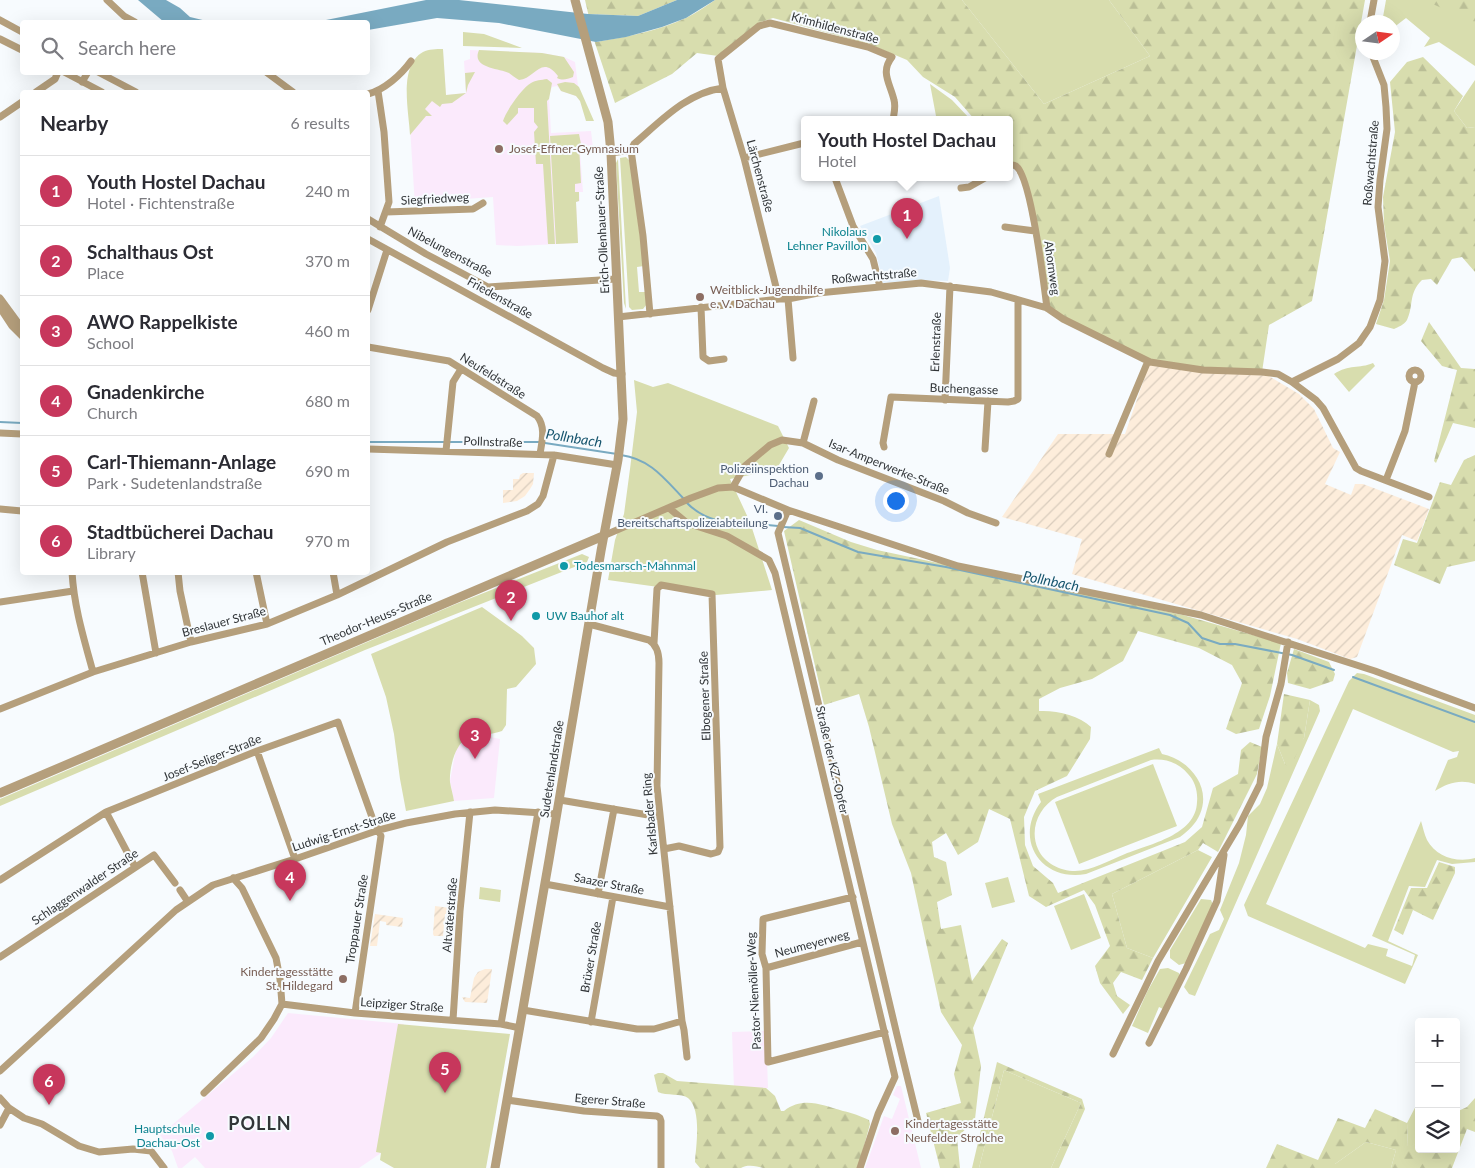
<!DOCTYPE html>
<meta charset="utf-8">
<style>
body{margin:0;font-family:Lato,sans-serif;background:#f2f2f3;color:#2b2b33}
.controls{position:absolute;right:15px;bottom:15px;display:grid;overflow:hidden;border-radius:5px;box-shadow:0 5px 20px #0002}
.controls button{width:45px;height:45px;display:grid;place-items:center;padding:0;border:0;border-bottom:1px solid #e1e1e2;background:#fff;color:#2b2b33;font:25px sans-serif}
.compass{position:absolute;left:1355px;top:15px;width:45px;height:45px;border-radius:50%;background:#fff;box-shadow:0 5px 20px #0002;rotate:77deg}
.you{position:absolute;left:895px;top:500px;width:18px;height:18px;margin:-12px;border:4px solid #fff;border-radius:50%;background:#1a73e8;box-shadow:0 0 0 8px #1a73e833}
.badge{display:grid;place-items:center;width:32px;height:32px;border-radius:50%;background:#c7375c;color:#fff;font-size:16px;font-weight:700}
.pin{position:absolute;translate:-50% -41px;filter:drop-shadow(0 1px 2px #0008)}
.pin::after{content:'';position:absolute;top:26px;width:18px;height:15px;background:inherit;clip-path:polygon(0 0,100% 0,50% 100%)}
.popup{position:absolute;left:801px;top:116px;width:212px;height:65px;box-sizing:border-box;display:grid;place-content:center;border-radius:5px;background:#fff;filter:drop-shadow(0 1px 4px #0005);font-size:16px;white-space:nowrap;color:#7c7c81}
.popup b{font-size:19px;color:#2b2b33}
.popup::after{content:'';position:absolute;left:50%;top:100%;margin-left:-10px;border:10px solid transparent;border-top-color:#fff}
.list{margin:0;padding:0;list-style:none}
h2{display:flex;justify-content:space-between;align-items:center;height:65px;margin:0;padding:0 20px;font-size:21px}
h2 small{font-size:16px;font-weight:400;color:#7c7c81}
.list li{display:grid;grid-template-columns:32px 1fr auto;gap:15px;align-items:center;box-sizing:border-box;height:70px;padding:0 20px;border-top:1px solid #e1e1e2}
.list b{display:block;font-size:19px;white-space:nowrap}
.list p{margin:0;font-size:16px;white-space:nowrap;color:#7c7c81}
.list em{font-size:16px;font-style:normal;color:#7c7c81}
.icon{flex:none;width:28px;height:28px;fill:none;stroke:currentColor;stroke-width:2;stroke-linecap:round;stroke-linejoin:round}
.map{position:relative;flex:none;width:1475px;height:1168px;overflow:hidden}
.search{position:absolute;background:#fff;box-shadow:0 5px 20px #0002;left:20px;top:20px;width:350px;height:55px;display:flex;align-items:center;gap:12px;box-sizing:border-box;padding:0 18px;border-radius:5px;color:#7c7c81;font-size:19px}
.panel{position:absolute;background:#fff;box-shadow:0 5px 20px #0002;left:20px;top:90px;width:350px;height:485px;border-radius:5px}
.map>svg:first-child{display:block}
</style>
<div class="map">
<svg width="1475" height="1168" viewBox="0 0 1475 1168">
<defs>
<pattern id="industrial-furrows" width="10" height="10" patternUnits="userSpaceOnUse" patternTransform="scale(1.25)"><rect width="10" height="10" fill="#fdeddb"/><path d="M-1 1l2-2M0 10L10 0M9 11l2-2" fill="none" stroke="#d9ccbd"/></pattern>
<pattern id="forest-firs" width="22" height="20" patternUnits="userSpaceOnUse" patternTransform="scale(1.25)"><rect width="22" height="20" fill="#d8ddae"/><path d="M5 1l3.5 6h-7zM16 11l3.5 6h-7z" fill="#babe96"/></pattern>
</defs>
<rect width="100%" height="100%" fill="#f7fbfe"/>
<path fill="#e4f1fc" d="M939 196 950 268 948 281 917 280 883 283 876 253 860 226Z"/>
<path fill="url(#industrial-furrows)" d="M1150 362 1262 372 1299 394 1314 409 1333 448 1340 452 1325 484 1351 495 1355 484H1363L1429 509 1417 541 1402 535 1357 657 1350 659 1297 639 1072 574 1082 539 1002 517 1058 434H1125Z
M523 473H534L533 484 530 489 525 496 517 501 503 503V490H513V479H519L520 475Z
M435 906 450 908V914H445L443 936H434L433 934Z
M375 914 403 918 402 927 386 925V922L380 921 377 946H370Z
M485 969H492L487 1003 465 1002 462 997 470 998 474 978 478 972Z"/>
<path fill="#fbeafc" d="M470 50 542 53 564 57 575 62 580 101 576 96 561 91 557 86 552 87 549 96 551 133 591 131 593 148 580 151 583 192H579L580 201 576 202 578 243 517 246 496 245 493 197 437 201 432 206H415L407 80 411 69 443 55 446 95 466 93 464 61 470 59Z
M476 734 500 739 494 798 454 801 450 781 456 749 466 739Z
M288 1013 404 1024 381 1153 359 1168H205L195 1157 182 1168H178L172 1151 160 1135 253 1057 271 1038Z
M766 1031 768 1088 734 1089 732 1032Z
M897 1086H901L921 1168H865L884 1116 892 1119 900 1099 893 1095Z"/>
<path fill="#d8ddae" fill-rule="evenodd" d="M962 0H1109L1150 56 1044 104Z
M1386 0H1446L1475 14V66L1439 42 1424 47 1430 38 1406 18 1393 28 1392 22H1387L1383 17Z
M463 32 484 34 522 48 463 46Z
M443 49 446 95 466 93 465 73 475 72 468 85 466 93 452 103 442 104 440 107 432 101 425 109 432 116H426L410 135C409 111 398 66 423 52 429 49 436 49 443 49Z
M479 50 542 53 564 57 574 72 573 77C567 79 563 81 557 78L558 76C541 54 535 79 519 80 515 78 512 75 509 73 498 68 471 68 479 50Z
M547 79 552 83 549 99 547 101 555 244H548L543 164H536L534 132 538 127 534 122V108H518V113L507 125 503 121C506 111 522 88 531 83 536 80 541 80 547 79Z
M1475 80V127L1467 128 1454 111Z
M565 82 574 83 579 87 594 121H586L580 101 576 96 561 91 557 84Z
M930 84 952 100 971 120H935L936 116Z
M579 134 581 144H579L581 183 575 184V192H579V201L576 202 578 243 556 244 550 136Z
M626 157 630 161 644 266 637 267 639 292H645L647 304 643 309 632 310 629 307 620 158Z
M618 159 626 309 624 303 616 163Z
M1373 363 1375 366 1349 392 1334 374C1349 364 1359 369 1373 363Z
M634 380 653 387 668 383 778 426 789 448 776 470 730 479 750 522 772 590 716 595 608 580 615 540 624 514 630 469 637 412Z
M582 554 589 557 587 562 365 650 0 806V799L456 604Z
M482 607 522 636 534 648 536 664 516 687 507 689 506 725 502 731C491 735 480 734 468 738 455 743 449 769 450 782 451 788 453 795 454 801L406 811 400 779 394 734 386 697 371 654Z
M1357 673 1364 674 1475 715V784C1460 779 1448 783 1435 791L1448 760 1457 757 1459 751 1453 752 1353 709 1266 904 1365 948 1368 944 1388 949 1386 956 1412 966 1415 955 1372 936 1421 821C1423 827 1424 834 1427 840 1436 857 1457 863 1475 858V862L1452 864 1437 860 1425 887 1409 886 1388 941 1418 955 1405 984 1248 916 1244 905 1349 681Z
M1310 700 1319 705 1320 711 1195 996 1189 994 1184 987 1210 934 1219 930 1224 919 1220 910 1239 863 1246 835 1248 816 1260 804 1267 788 1277 744 1285 764 1304 738Z
M1159 748 1162 754C1188 759 1212 786 1200 814 1196 824 1188 831 1180 837L1086 874C1041 882 1013 839 1041 802L1038 794ZM1151 760C1165 758 1179 763 1188 774 1195 781 1198 792 1197 802 1196 835 1150 844 1125 854 1110 860 1091 871 1075 871 1060 871 1044 863 1038 849 1029 829 1039 807 1057 797Z
M1153 764 1177 826 1079 864 1055 802Z
M1198 850 1212 857 1153 958 1127 948 1112 894Z
M1008 877 1015 902 992 908 985 883Z
M480 887 501 890 500 902 479 899Z
M1084 894 1101 938 1071 950 1054 906Z
M1201 899 1211 900 1213 905 1186 963 1179 965 1170 958V950Z
M1168 968 1179 973 1180 977 1163 1009 1159 1007 1148 1033 1132 1026 1147 992 1160 969Z
M398 1024 510 1034 486 1168H394L380 1160 381 1153 376 1152Z
M1004 1070 1081 1103 1051 1168H979Z
M1419 1100V1143L1408 1148 1407 1123Z
M1366 1142 1396 1150 1391 1168H1335V1164Z"/>
<path fill="url(#forest-firs)" d="M585 0H677L638 16 588 14 596 42C626 37 658 31 686 18 696 13 706 6 715 0H962L1044 104 1150 56 1109 0H1365L1312 301 1269 325 1262 372 1203 370 1150 362 1047 308 1023 179 1010 158V120H975L955 97 923 77 907 60 869 44 773 18 758 23 718 56 697 53 672 74 615 103 595 43Z
M1425 0H1475V23L1426 1Z
M1423 57 1463 96 1454 111 1467 128 1475 127V272L1462 257 1452 259 1437 285 1431 279 1422 280C1408 294 1414 305 1407 320 1404 325 1398 327 1394 329L1376 324 1384 300 1390 261 1384 224 1383 197 1395 132 1390 82 1407 62Z
M1429 322 1461 368 1475 369V428L1453 423 1436 463 1434 461 1457 370 1442 366 1421 341Z
M1475 455V561L1447 567 1440 584 1394 565 1403 539 1417 543 1440 482 1451 485 1464 460Z
M799 520 851 542 877 550 1183 615 1281 643 1270 696 1259 729 1236 734 1226 729 1242 683 1232 665 1199 648 1138 631 1123 661 1092 679 1060 688 1039 699V711C1056 710 1079 715 1091 727L1090 739 1067 776 1035 791 1024 817 1025 845 1033 866 1053 883 1058 893 1185 842 1202 827 1213 788 1238 774 1241 750 1250 742 1262 747 1257 774 1218 852 1203 843 1198 850 1112 894 1127 948 1153 958 1142 980 1121 972 1113 983 1117 996 1130 1005 1123 1014 1100 983 1095 966 1110 946 1095 905 1084 890 1046 907 1029 896 1010 819 989 809 978 842 958 855 946 833 932 842 934 857 946 862 952 895 937 902 941 929 961 925 972 981 1002 939 1008 943 973 1028 981 1066 975 1119 957 1138 960 1168H940L926 1113 961 1103 954 1074 962 1045 941 1012 911 873 892 824 869 727 859 694 824 705 784 531Z
M1294 649 1329 662 1335 674 1333 681 1310 689 1288 683 1287 673Z
M1284 694 1310 700 1304 738 1290 768 1285 764 1277 744Z
M1439 862 1455 867V873L1433 920 1413 910 1403 935 1394 930 1411 888H1427Z
M997 1062 1082 1099 1085 1109 1059 1168H1051L1081 1103 1004 1070 979 1168H972Z
M658 1073H663L677 1081 766 1088 775 1096 781 1111H784C803 1096 822 1105 843 1111 853 1113 860 1116 869 1120L870 1124 858 1168H763C757 1166 747 1164 741 1168H700L695 1162C696 1146 702 1110 688 1098 682 1093 666 1096 658 1092L654 1075Z
M1475 1098V1132L1467 1129 1452 1168H1391L1396 1150 1366 1142 1335 1164V1168H1266L1277 1144 1318 1160 1338 1118 1365 1128 1375 1109 1407 1123 1408 1147 1419 1143V1149H1456V1112L1467 1107Z"/>
<path fill="#79aac1" d="M138 0H166L180 8 190 17 211 22H164Z
M426 0H459L588 14 638 16 677 0H715L686 18 662 27 626 37 596 42 499 23 437 18 368 30V22H316Z"/>
<g fill="none" stroke-linecap="round" stroke-linejoin="round">
<path stroke="#79aac1" stroke-width="2" d="M0 422 22 423
M368 442H445
M450 442H540
M545 443 617 454
M621 455C650 459 664 478 683 498
M686 502C705 522 727 523 752 524
M758 524 778 526
M783 527 800 528 858 552 946 567 1170 615 1188 623 1202 638 1220 644H1235L1292 655 1334 670
M1353 677 1475 722"/>
<path stroke="#b59f7c" stroke-width="7" d="M107 0 124 16 135 22
M0 20 22 32
M1370 22 1374 0
M0 39 22 50
M64 72 102 92
M98 72 136 92
M266 72 293 92
M82 82 88 72
M378 91 384 132 389 202 380 227
M36 92 55 79 58 72
M368 94C384 90 401 75 411 61
M0 117 22 102
M631 150 643 236 650 314
M611 153 631 150 634 144C661 121 686 93 723 88
M744 158 804 143
M1010 165C1013 165 1014 164 1017 167 1031 180 1044 284 1047 308
M835 178 853 226 873 259 880 287
M961 188 969 187 985 178
M386 212 473 209 483 203
M368 219 426 254 488 287 616 279
M1005 227 1035 231
M368 239 603 368 614 373 622 374
M0 298 22 328
M779 299 744 158 723 88 718 59 759 26 770 23 868 47 892 57C880 72 890 83 894 100 896 107 894 113 893 120
M788 299 793 358
M701 307 703 357 709 361 724 359
M0 308 12 326 22 336
M368 310 387 250
M618 317 779 299H788L818 293 921 283 991 292 1047 308 1063 319 1150 362 1203 370 1262 372 1278 374 1292 382 1338 359 1359 343 1370 327 1380 300 1385 261 1378 207 1380 180 1387 129 1386 107 1384 85 1371 52
M368 347 449 361 537 416C546 427 542 441 540 454
M1409 376a6 6 0 1 1 12 0a6 6 0 1 1-12 0Z
M1292 382 1316 400 1323 408 1356 468 1361 471 1429 497
M945 400 950 286
M0 433 22 434
M803 443 814 401
M884 447 883 443 891 397 1008 402 1014 401 1018 399V301
M368 449 554 455 617 465
M985 449 988 401
M446 451 453 382 461 369
M1109 454 1148 361
M1386 480 1405 431 1415 382
M733 487 745 466 770 445 782 440 803 443 838 460 944 501 968 513 996 523
M669 508 687 523 727 536 769 560 775 573 895 1077 878 1114 860 1168
M0 509 22 511
M788 510 778 533 897 1035 918 1121
M603 536 691 498 718 488 733 487 788 510 958 566 1201 615 1375 671 1475 708
M72 572C74 607 84 639 93 672
M142 572 156 653
M178 572 180 591 191 642
M256 572 267 624
M333 572 337 595
M0 602 73 591
M654 643 657 589 661 585 712 594 720 847 718 852 711 854 679 846 664 849
M0 709 93 672 191 642 267 624 337 595 447 542 527 511 538 504 543 496 554 455
M257 751 295 859
M560 800 660 817
M106 812 135 867
M0 880 106 812 257 751 338 722 372 817 381 836 355 1013
M545 884 670 907
M180 890 188 902
M598 894 614 809
M853 897 763 919 762 954 766 968 768 1062 885 1032
M0 957 154 855 175 883
M766 968 862 942
M282 1004 355 1013 501 1024 520 1028
M523 1010 637 1029H654L682 1021 657 786 659 663C659 653 657 645 649 640L589 624
M453 1020 460 911 470 812
M682 1021 684 1030 687 1057
M591 1022 613 897
M501 1024 538 812
M1149 1043 1186 969 1217 901 1224 855
M1113 1054 1158 961 1240 824 1260 784 1266 737 1281 684 1288 642
M0 1071 176 910 213 885 295 859 379 830 406 823 455 814 495 810 557 814
M204 1093 261 1038 274 1019 282 1004 280 979 276 958 242 888 233 878
M0 1098 9 1108 24 1118 42 1124 79 1146 99 1152 133 1149 151 1151 164 1168
M507 1100 584 1111 657 1116 660 1118 661 1121V1168
M0 1125 9 1108"/>
<path stroke="#b59f7c" stroke-width="9" d="M0 793 603 536
M495 1168 549 860 601 551 618 460 623 419 611 153 608 122 575 0"/>
</g>
<g fill="#8d6e63" stroke="#f7fbfe" stroke-width="2">
<circle cx="499" cy="149" r="5"/>
<circle cx="700" cy="297" r="5"/>
<circle cx="343" cy="979" r="5"/>
<circle cx="895" cy="1131" r="5"/>
</g>
<g fill="#0f9aa8" stroke="#f7fbfe" stroke-width="2">
<circle cx="877" cy="239" r="5"/>
<circle cx="564" cy="566" r="5"/>
<circle cx="536" cy="616" r="5"/>
<circle cx="210" cy="1136" r="5"/>
</g>
<g fill="#5c6f8a" stroke="#f7fbfe" stroke-width="2">
<circle cx="819" cy="476" r="5"/>
<circle cx="778" cy="516" r="5"/>
</g>
<g text-anchor="middle" stroke-width="4" stroke-linejoin="round" paint-order="stroke">
<g font-size="12" fill="#313538" stroke="#f7fbfe">
<text transform="translate(835 28) rotate(15)" y="4">Krimhildenstraße</text>
<text transform="translate(1371 163) rotate(-85)" y="4">Roßwachtstraße</text>
<text transform="translate(760 176) rotate(75)" y="4">Lärchenstraße</text>
<text transform="translate(435 199) rotate(-3)" y="4">Siegfriedweg</text>
<text transform="translate(602 230) rotate(-93)" y="4">Erich-Ollenhauer-Straße</text>
<text transform="translate(450 252) rotate(28)" y="4">Nibelungenstraße</text>
<text transform="translate(1052 268) rotate(82)" y="4">Ahornweg</text>
<text transform="translate(874 276) rotate(-5)" y="4">Roßwachtstraße</text>
<text transform="translate(500 298) rotate(29)" y="4">Friedenstraße</text>
<text transform="translate(936 342) rotate(-88)" y="4">Erlenstraße</text>
<text transform="translate(493 376) rotate(32)" y="4">Neufeldstraße</text>
<text transform="translate(964 389) rotate(2)" y="4">Buchengasse</text>
<text transform="translate(493 442) rotate(2)" y="4">Pollnstraße</text>
<text transform="translate(889 467) rotate(22)" y="4">Isar-Amperwerke-Straße</text>
<text transform="translate(376 619) rotate(-23)" y="4">Theodor-Heuss-Straße</text>
<text transform="translate(224 622) rotate(-15)" y="4">Breslauer Straße</text>
<text transform="translate(705 696) rotate(-92)" y="4">Elbogener Straße</text>
<text transform="translate(212 758) rotate(-22)" y="4">Josef-Seliger-Straße</text>
<text transform="translate(832 760) rotate(77)" y="4">Straße der KZ.-Opfer</text>
<text transform="translate(552 769) rotate(-81)" y="4">Sudetenlandstraße</text>
<text transform="translate(650 814) rotate(-95)" y="4">Karlsbader Ring</text>
<text transform="translate(344 831) rotate(-18)" y="4">Ludwig-Ernst-Straße</text>
<text transform="translate(609 884) rotate(11)" y="4">Saazer Straße</text>
<text transform="translate(85 887) rotate(-34)" y="4">Schlaggenwalder Straße</text>
<text transform="translate(450 915) rotate(-85)" y="4">Altvaterstraße</text>
<text transform="translate(357 919) rotate(-81)" y="4">Troppauer Straße</text>
<text transform="translate(812 944) rotate(-15)" y="4">Neumeyerweg</text>
<text transform="translate(591 957) rotate(-80)" y="4">Brüxer Straße</text>
<text transform="translate(754 991) rotate(-93)" y="4">Pastor-Niemöller-Weg</text>
<text transform="translate(402 1005) rotate(4)" y="4">Leipziger Straße</text>
<text transform="translate(610 1101) rotate(5)" y="4">Egerer Straße</text>
</g>
<g font-size="12" fill="#785e54" stroke="#f7fbfe" text-anchor="start">
<text x="509" y="153">Josef-Effner-Gymnasium</text>
<text x="710" y="294">Weitblick-Jugendhilfe<tspan x="710" dy="14">e. V. Dachau</tspan></text>
<text x="333" y="976" text-anchor="end">Kindertagesstätte<tspan x="333" dy="14">St. Hildegard</tspan></text>
<text x="905" y="1128">Kindertagesstätte<tspan x="905" dy="14">Neufelder Strolche</tspan></text>
</g>
<g font-size="12" fill="#0d838f" stroke="#f7fbfe" text-anchor="end">
<text x="867" y="236">Nikolaus<tspan x="867" dy="14">Lehner Pavillon</tspan></text>
<text x="574" y="570" text-anchor="start">Todesmarsch-Mahnmal</text>
<text x="546" y="620" text-anchor="start">UW Bauhof alt</text>
<text x="200" y="1133">Hauptschule<tspan x="200" dy="14">Dachau-Ost</tspan></text>
</g>
<g font-size="12" fill="#4e5e75" stroke="#f7fbfe" text-anchor="end">
<text x="809" y="473">Polizeiinspektion<tspan x="809" dy="14">Dachau</tspan></text>
<text x="768" y="513">VI.<tspan x="768" dy="14">Bereitschaftspolizeiabteilung</tspan></text>
</g>
<g font-size="14" font-style="italic" fill="#15546d" stroke="#f7fbfe">
<text transform="translate(574 438) rotate(9)" y="5">Pollnbach</text>
<text transform="translate(1051 581) rotate(11)" y="5">Pollnbach</text>
</g>
<g font-size="18" font-weight="bold" letter-spacing="1" fill="#313538" stroke="#f7fbfe">
<text x="260" y="1130">POLLN</text>
</g>
</g>
</svg>
<div class="controls">
<button>+</button>
<button>−</button>
<button><svg class="icon" aria-label="layers" viewBox="0 0 24 24"><path d="M12 4l9 5-9 5-9-5zM3 14l9 5 9-5"/></svg></button>
</div>
<svg class="compass" viewBox="-18 -18 36 36"><path d="M0-13l5 13h-10z" fill="#e53935"/><path d="M0 13l5-13h-10z" fill="#7c7c81"/></svg>
<div class="you"></div>
<div class="pin badge" style="left:907px;top:239px">1</div>
<div class="popup"><b>Youth Hostel Dachau</b>Hotel</div>
<div class="pin badge" style="left:511px;top:621px">2</div>
<div class="pin badge" style="left:475px;top:759px">3</div>
<div class="pin badge" style="left:290px;top:901px">4</div>
<div class="pin badge" style="left:445px;top:1093px">5</div>
<div class="pin badge" style="left:49px;top:1105px">6</div>
<div class="search"><svg class="icon" aria-label="search" viewBox="0 0 24 24"><circle cx="10" cy="10" r="6"/><path d="M15 15l6 6"/></svg>Search here</div>
<section class="panel">
<h2>Nearby<small>6 results</small></h2>
<ul class="list">
<li><span class="badge">1</span><div><b>Youth Hostel Dachau</b><p>Hotel · Fichtenstraße</p></div><em>240 m</em></li>
<li><span class="badge">2</span><div><b>Schalthaus Ost</b><p>Place</p></div><em>370 m</em></li>
<li><span class="badge">3</span><div><b>AWO Rappelkiste</b><p>School</p></div><em>460 m</em></li>
<li><span class="badge">4</span><div><b>Gnadenkirche</b><p>Church</p></div><em>680 m</em></li>
<li><span class="badge">5</span><div><b>Carl-Thiemann-Anlage</b><p>Park · Sudetenlandstraße</p></div><em>690 m</em></li>
<li><span class="badge">6</span><div><b>Stadtbücherei Dachau</b><p>Library</p></div><em>970 m</em></li>
</ul>
</section>
</div>
